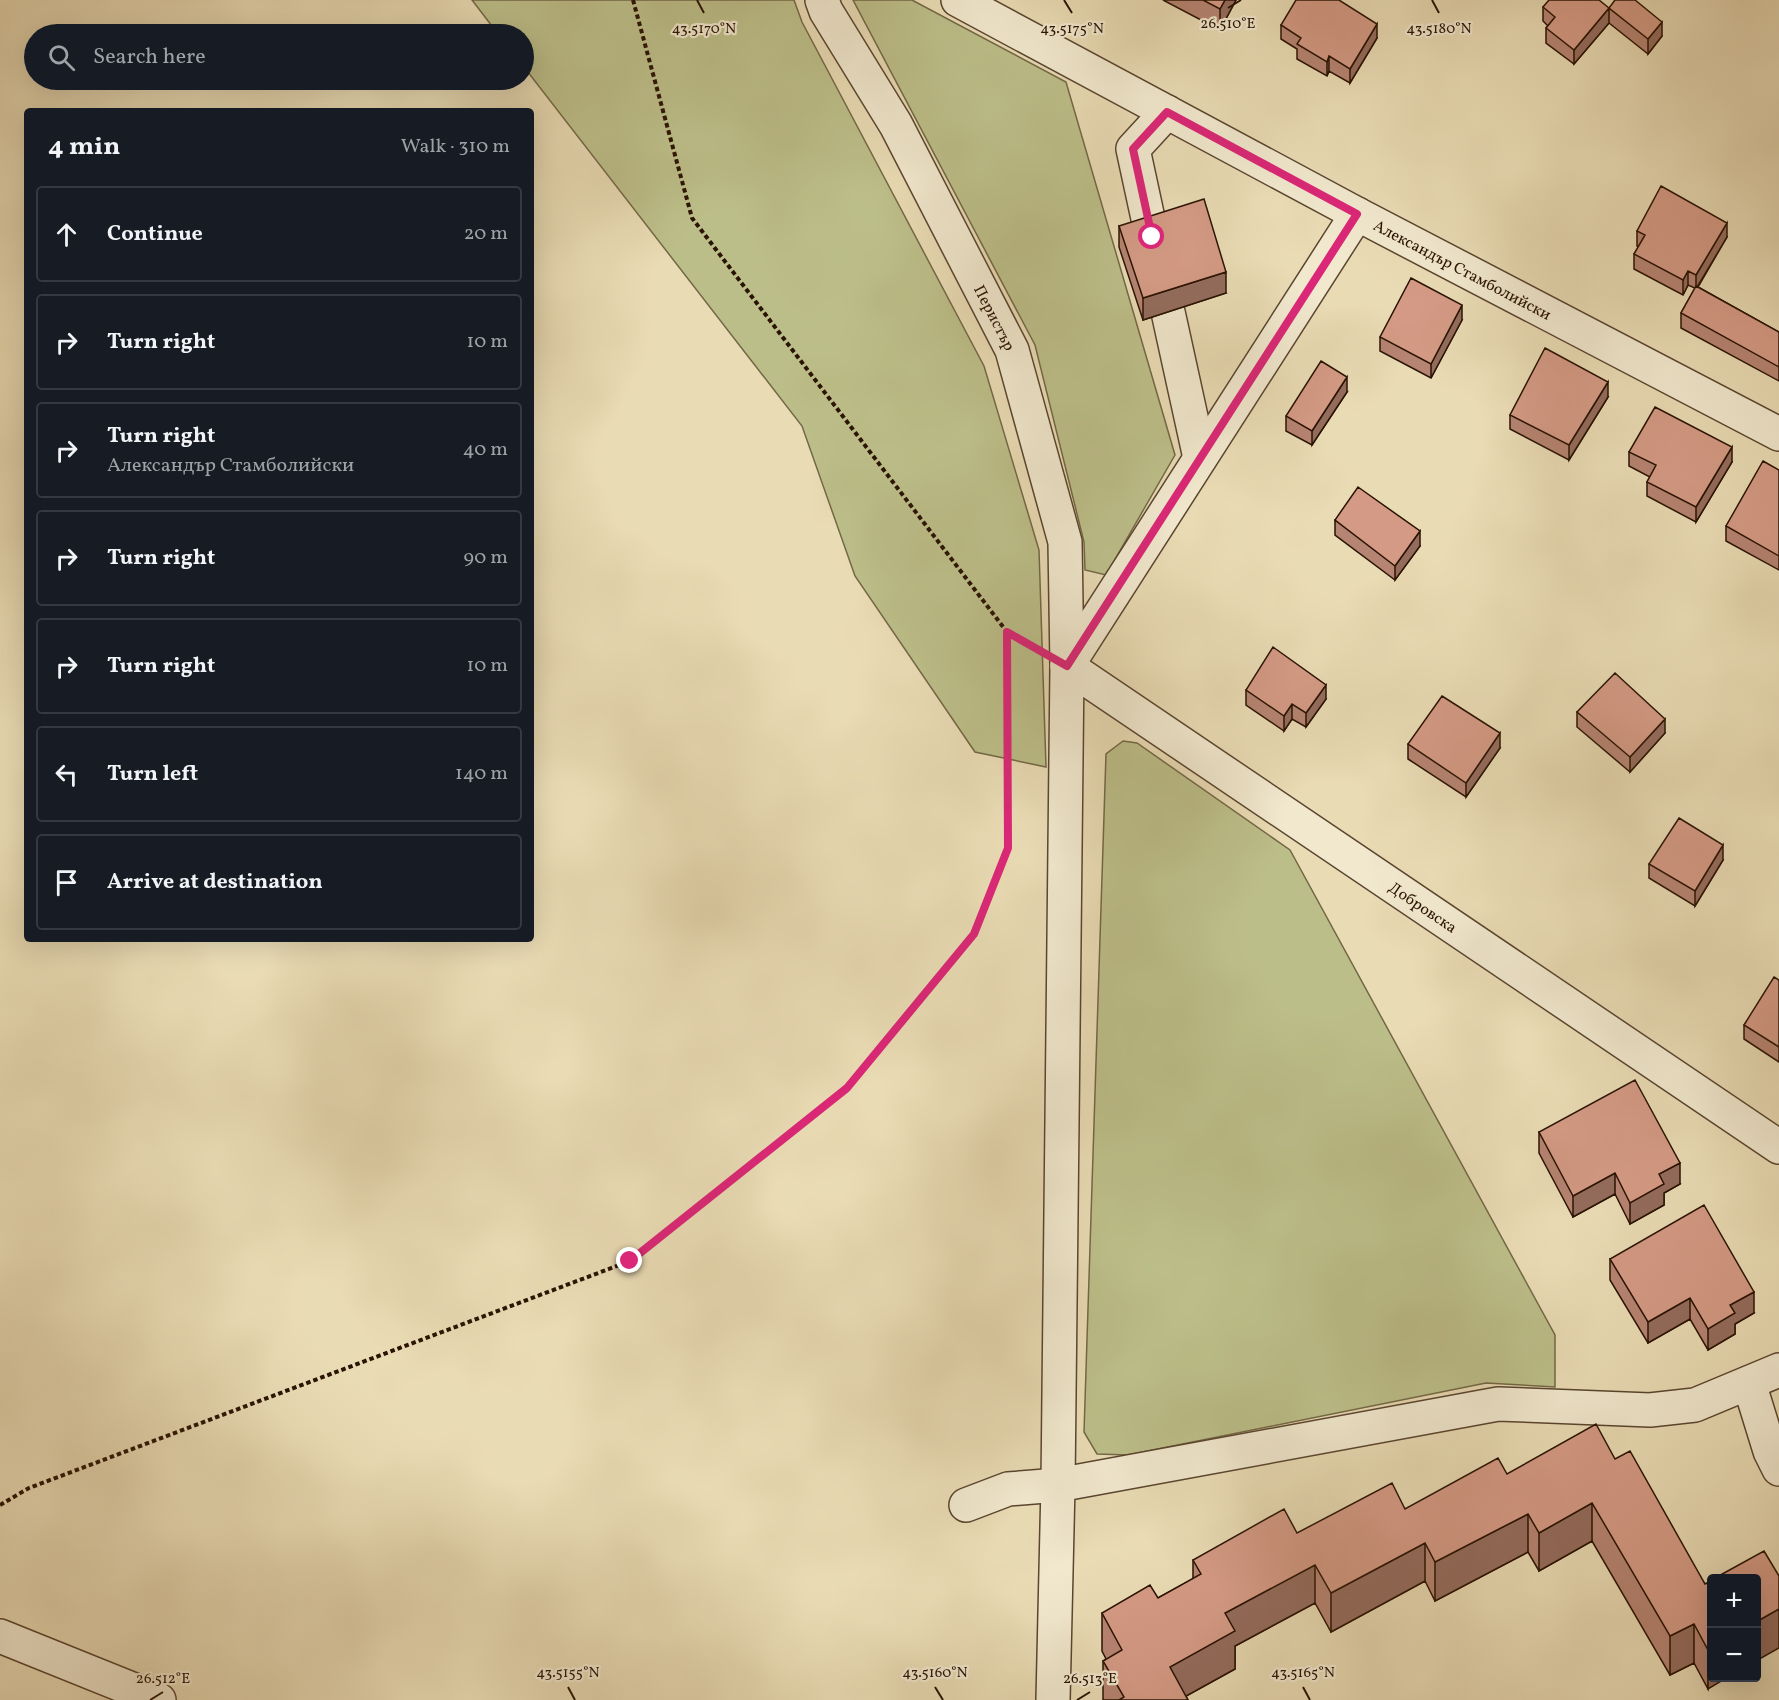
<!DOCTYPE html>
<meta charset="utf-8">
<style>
body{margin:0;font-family:Vollkorn,serif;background:#242831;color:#f1f3f6}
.controls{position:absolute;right:18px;bottom:18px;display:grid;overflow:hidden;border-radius:6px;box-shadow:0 6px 24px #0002}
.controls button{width:54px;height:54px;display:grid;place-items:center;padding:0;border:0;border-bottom:2px solid #363941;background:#171b24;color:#f1f3f6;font:30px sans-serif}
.stop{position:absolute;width:18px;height:18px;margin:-14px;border:4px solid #db2777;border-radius:50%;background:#fff}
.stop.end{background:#db2777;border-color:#fff;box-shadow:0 2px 6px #0008}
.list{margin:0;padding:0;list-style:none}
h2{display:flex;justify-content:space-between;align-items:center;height:78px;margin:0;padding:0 24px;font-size:26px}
h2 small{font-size:20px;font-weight:400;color:#9ea1a6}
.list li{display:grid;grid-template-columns:39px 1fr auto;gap:18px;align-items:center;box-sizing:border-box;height:96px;margin:0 12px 12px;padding:0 12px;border:2px solid #363941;border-radius:6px}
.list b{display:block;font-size:22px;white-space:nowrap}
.list p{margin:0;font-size:20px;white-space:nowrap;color:#9ea1a6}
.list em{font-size:20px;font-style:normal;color:#9ea1a6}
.icon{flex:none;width:33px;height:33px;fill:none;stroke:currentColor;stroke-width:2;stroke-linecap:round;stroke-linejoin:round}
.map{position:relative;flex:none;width:1779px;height:1700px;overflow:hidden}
.search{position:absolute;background:#171b24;box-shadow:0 6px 24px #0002;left:24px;top:24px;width:510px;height:66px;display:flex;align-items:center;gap:15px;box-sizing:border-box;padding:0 21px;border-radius:33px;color:#9ea1a6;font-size:22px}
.panel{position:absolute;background:#171b24;box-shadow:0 6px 24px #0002;left:24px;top:108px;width:510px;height:834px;border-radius:6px}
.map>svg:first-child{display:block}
</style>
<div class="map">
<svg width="1779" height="1700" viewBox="0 0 1779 1700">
<rect width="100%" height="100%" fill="#e9dbb4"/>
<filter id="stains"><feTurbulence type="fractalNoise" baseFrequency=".00333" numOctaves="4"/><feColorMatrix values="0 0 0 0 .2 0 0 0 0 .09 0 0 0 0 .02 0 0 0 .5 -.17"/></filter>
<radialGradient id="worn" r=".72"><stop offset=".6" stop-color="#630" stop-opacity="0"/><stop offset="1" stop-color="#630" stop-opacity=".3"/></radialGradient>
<path fill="#bcbe89" stroke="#736846" stroke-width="1.5" d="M472 0H794L802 22 984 366 1039 550 1046 767 975 752 855 576 802 426 524 67V34H498Z
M853 0H912L1066 82 1175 455 1106 575 1085 570 1084 542 1035 345Z
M1123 741 1137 743 1290 850 1555 1335V1387L1486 1383 1128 1455 1097 1454 1084 1432 1106 754Z"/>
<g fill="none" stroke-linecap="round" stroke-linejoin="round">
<g stroke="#5a452f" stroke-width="36">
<g id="minor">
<path id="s1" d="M822 0 826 11 896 125 1012 350 1065 542 1067 666 1058 1485 1053 1700"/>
<path id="s2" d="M958 0 1357 214 1779 434"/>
<path d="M1152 237 1133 149 1167 112"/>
<path d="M1168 312 1200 458"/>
<path id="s3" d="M1067 666 1779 1147"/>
<path d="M1067 666 1357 214"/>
<path d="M1749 1383 1770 1451 1779 1469"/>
<path d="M966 1505 1008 1489 1058 1485 1498 1404 1650 1410 1695 1405 1779 1370"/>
<path d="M0 1636 159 1700"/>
</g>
</g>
<path stroke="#2a1303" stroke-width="4" stroke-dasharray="4.5 3" stroke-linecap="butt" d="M633 0 692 218 1007 632 1031 645
M0 1505 29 1488 630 1261 847 1088 974 934 1008 848 1007 632"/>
<use href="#minor" stroke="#f1e8ce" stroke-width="33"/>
</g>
<path fill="#b68472" stroke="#2a1303" stroke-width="1.5" d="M1163 0H1236L1220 30Z
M1543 7 1609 8 1662 36 1648 54 1609 23 1574 64 1546 43V28L1548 26 1543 21Z
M1281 25 1377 38 1350 83 1329 71 1327 76 1297 59V49L1281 39Z
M1119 226 1226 293 1143 320 1119 247Z
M1637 231 1727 237 1698 287 1779 332V381L1681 328V313L1695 288 1688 285 1683 295 1634 269V254L1639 247 1637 246Z
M1462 320 1431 378 1380 351V337Z
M1347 392 1312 445 1286 431V416Z
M1608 397 1569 460 1510 429V415Z
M1629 452 1732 462 1696 522 1647 496V482L1650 477 1629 466Z
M1779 470V570L1726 541V526Z
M1335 520 1420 546 1395 580 1335 535Z
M1246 690 1326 699 1306 727 1292 719 1284 731 1246 705Z
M1577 712 1665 733 1630 772 1577 727Z
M1408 744 1500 748 1466 797 1408 759Z
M1723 860 1695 906 1649 878V864Z
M1779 980V1062L1744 1039V1025Z
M1539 1132 1680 1184 1664 1193V1205L1630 1224 1615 1194 1573 1217 1539 1153Z
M1610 1259 1754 1313 1735 1324V1334L1708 1350 1690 1319 1648 1343 1610 1280Z
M1615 1459 1705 1584 1712 1581 1708 1689 1694 1663 1670 1675 1592 1541 1539 1571 1528 1552 1435 1601 1425 1581 1331 1632 1315 1603 1235 1646V1669L1186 1696 1188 1700H1103V1661L1106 1659 1102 1651V1613L1158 1598 1193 1579V1560L1297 1533 1405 1509 1507 1474Z"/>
<path fill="#946c5d" stroke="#2a1303" stroke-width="1.5" d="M1225 0H1236L1220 30V9Z
M1609 8V23L1574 64V50Z
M1662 22V36L1648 54V39Z
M1377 24V38L1350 83V69Z
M1329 56V71L1327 76V62Z
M1727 223V237L1696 289V275Z
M1688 271V285L1683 295V280Z
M1226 272V293L1143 320V298Z
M1462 305V320L1431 378V364Z
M1347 377V392L1312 445V431Z
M1608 382V397L1569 460V445Z
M1732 447V462L1696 522V507Z
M1420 531V546L1395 580V566Z
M1326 685V699L1306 727V713Z
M1292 704V719L1284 731V716Z
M1665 719V733L1630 772V757Z
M1500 733V748L1466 797V783Z
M1723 845V860L1695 906V891Z
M1680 1163V1184L1664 1193V1205L1630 1224V1203L1659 1174Z
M1615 1173V1194L1573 1217V1196Z
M1754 1292V1313L1735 1324V1334L1708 1350V1329L1730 1305Z
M1690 1298V1319L1648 1343V1322Z
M1592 1503V1541L1539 1571V1533Z
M1528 1514V1552L1435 1601V1562Z
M1425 1543V1581L1331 1632V1593Z
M1315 1565V1603L1235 1646V1669L1179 1700 1170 1667 1225 1613Z
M1779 1609V1648L1756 1661V1622Z
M1694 1624V1663L1670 1675V1636Z
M1712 1648V1677H1728L1708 1689V1650Z"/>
<path fill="#d49a85" stroke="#2a1303" stroke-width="1.5" d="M1203 0H1225L1220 9Z
M1296 0H1339L1377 24 1350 69 1329 56 1327 62 1297 44 1301 38 1281 25Z
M1549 0H1599L1609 8 1574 50 1546 28 1555 17 1543 7Z
M1615 0H1635L1662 22 1648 39 1609 8Z
M1661 186 1727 223 1696 275 1688 271 1683 280 1634 254 1645 235 1637 231Z
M1204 199 1226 272 1143 298 1119 226Z
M1411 278 1462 305 1431 364 1380 337Z
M1696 286 1779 332V367L1681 313Z
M1545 348 1608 382 1569 445 1510 415Z
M1321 361 1347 377 1312 431 1286 416Z
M1655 407 1732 447 1696 507 1647 482 1656 465 1629 452Z
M1763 461 1779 470V556L1726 526Z
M1358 487 1420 531 1395 566 1335 520Z
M1273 647 1326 685 1306 713 1292 704 1284 716 1246 690Z
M1615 673 1665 719 1630 757 1577 712Z
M1442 696 1500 733 1466 783 1408 744Z
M1679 818 1723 845 1695 891 1649 864Z
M1774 977 1779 980V1047L1744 1025Z
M1635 1080 1680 1163 1659 1174 1664 1184 1630 1203 1615 1173 1573 1196 1539 1132Z
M1704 1205 1754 1292 1730 1305 1735 1313 1708 1329 1690 1298 1648 1322 1610 1259Z
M1596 1424 1615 1459 1630 1451 1705 1584 1712 1581V1648L1708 1650 1694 1624 1670 1636 1592 1503 1539 1533 1528 1514 1435 1562 1425 1543 1331 1593 1315 1565 1225 1613 1235 1631 1170 1667 1188 1700H1119L1124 1697 1103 1661 1122 1650 1102 1613 1150 1585 1158 1598 1201 1574 1193 1560 1284 1509 1297 1533 1392 1483 1405 1509 1498 1458 1507 1474Z
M1764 1551 1779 1576V1609L1756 1622V1578H1715Z"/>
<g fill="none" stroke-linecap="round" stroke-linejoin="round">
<path stroke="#db2777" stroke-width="8" d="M630 1261 847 1088 974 934 1008 848 1007 632 1067 666 1357 214 1167 112 1133 149 1152 237"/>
</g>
<path fill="none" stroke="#2a1303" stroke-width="2" d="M697 0 704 13M1064 0 1072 13M1432 0 1439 13M1228 8 1241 0M568 1687 575 1700M935 1687 943 1700M1303 1687 1310 1700M150 1700 163 1692M1077 1700 1090 1692"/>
<g text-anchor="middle" stroke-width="4.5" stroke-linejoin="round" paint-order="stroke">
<g font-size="16" fill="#2a1303" stroke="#f1e8ce">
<text dy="6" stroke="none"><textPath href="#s2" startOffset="572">Александър Стамболийски</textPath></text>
<text dy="6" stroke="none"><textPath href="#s1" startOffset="362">Перистър</textPath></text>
<text dy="6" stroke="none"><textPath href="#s3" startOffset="430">Добровска</textPath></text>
</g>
</g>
<g font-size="15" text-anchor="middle" fill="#2a1303" stroke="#f1e8ce" stroke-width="4.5" stroke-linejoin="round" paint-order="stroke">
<text x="1228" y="28">26.510°E</text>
<text x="704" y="33">43.5170°N</text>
<text x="1072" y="33">43.5175°N</text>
<text x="1439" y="33">43.5180°N</text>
<text x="568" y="1677">43.5155°N</text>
<text x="935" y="1677">43.5160°N</text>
<text x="1303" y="1677">43.5165°N</text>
<text x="163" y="1683">26.512°E</text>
<text x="1090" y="1683">26.513°E</text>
</g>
<rect width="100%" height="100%" filter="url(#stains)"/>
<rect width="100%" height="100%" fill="url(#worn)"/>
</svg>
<div class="controls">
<button>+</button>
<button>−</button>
</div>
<div class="stop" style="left:1152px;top:237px"></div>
<div class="stop end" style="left:630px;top:1261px"></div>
<div class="search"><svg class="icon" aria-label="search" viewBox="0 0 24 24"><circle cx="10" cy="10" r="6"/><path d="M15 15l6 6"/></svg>Search here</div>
<section class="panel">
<h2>4 min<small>Walk · 310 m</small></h2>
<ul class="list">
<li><svg class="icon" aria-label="ahead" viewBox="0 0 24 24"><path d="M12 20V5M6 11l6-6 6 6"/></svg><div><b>Continue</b></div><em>20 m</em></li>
<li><svg class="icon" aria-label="right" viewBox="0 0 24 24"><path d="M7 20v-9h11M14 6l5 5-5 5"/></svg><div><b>Turn right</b></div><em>10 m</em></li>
<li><svg class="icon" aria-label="right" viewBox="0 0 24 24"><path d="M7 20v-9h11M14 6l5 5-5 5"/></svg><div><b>Turn right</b><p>Александър Стамболийски</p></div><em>40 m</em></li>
<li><svg class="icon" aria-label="right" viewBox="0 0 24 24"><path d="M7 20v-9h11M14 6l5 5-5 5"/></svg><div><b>Turn right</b></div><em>90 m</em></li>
<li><svg class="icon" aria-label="right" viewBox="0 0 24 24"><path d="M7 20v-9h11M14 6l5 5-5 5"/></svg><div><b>Turn right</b></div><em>10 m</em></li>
<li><svg class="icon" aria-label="left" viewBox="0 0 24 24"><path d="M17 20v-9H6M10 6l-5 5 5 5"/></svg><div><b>Turn left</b></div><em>140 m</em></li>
<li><svg class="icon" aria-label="arrive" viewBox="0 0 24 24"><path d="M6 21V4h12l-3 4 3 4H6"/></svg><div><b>Arrive at destination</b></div></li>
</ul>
</section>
</div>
